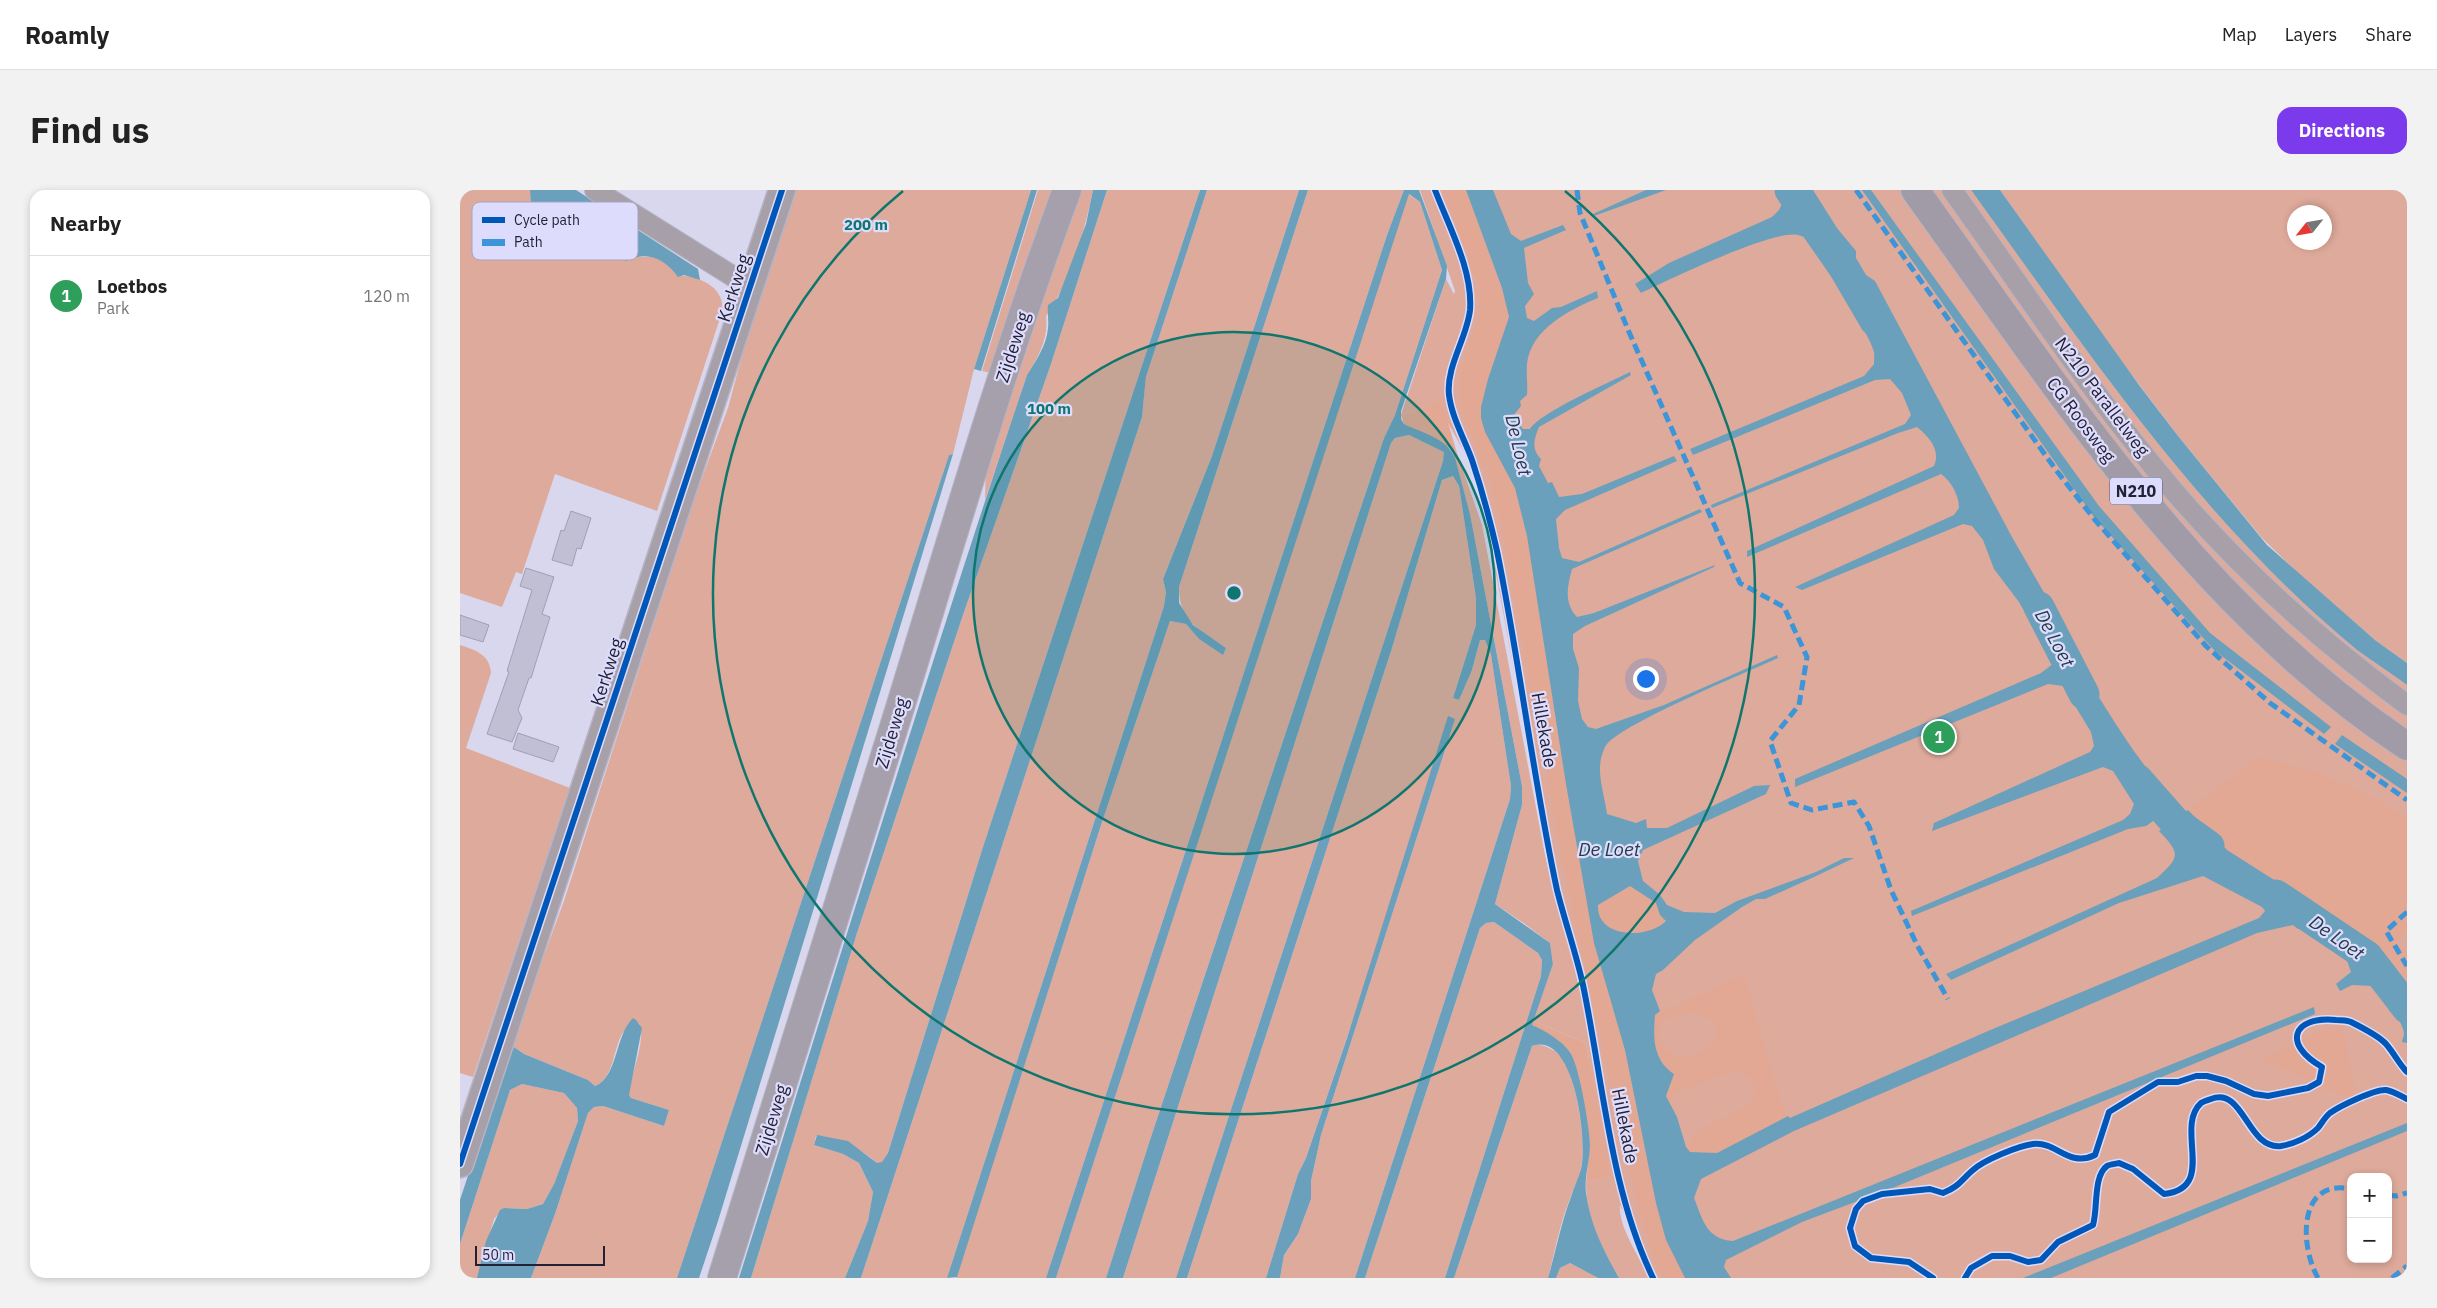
<!DOCTYPE html>
<meta charset="utf-8">
<style>
body{margin:0;font-family:"IBM Plex Sans",sans-serif;background:#f2f2f2;color:#222}
.controls{position:absolute;right:15px;bottom:15px;display:grid;overflow:hidden;border-radius:10px;box-shadow:0 2px 8px #0003}
.controls button{width:45px;height:45px;display:grid;place-items:center;padding:0;border:0;border-bottom:1px solid #e0e0e0;background:#fff;color:#222;font:25px sans-serif}
.compass{position:absolute;left:1827px;top:15px;width:45px;height:45px;border-radius:50%;background:#fff;box-shadow:0 2px 8px #0003;rotate:239deg}
.scale{position:absolute;left:15px;bottom:12px;width:130px;box-sizing:border-box;padding-left:5px;border:2px solid #232135;border-top:0;font-size:14px;line-height:18px;white-space:nowrap;color:#232135;-webkit-text-stroke:4px #dddcfc;paint-order:stroke}
.you{position:absolute;left:1185px;top:488px;width:18px;height:18px;margin:-12px;border:4px solid #fff;border-radius:50%;background:#1a73e8;box-shadow:0 0 0 8px #1a73e833}
.badge{display:grid;place-items:center;width:32px;height:32px;border-radius:50%;background:#7c3aed;color:#fff;font-size:16px;font-weight:700}
.pin{position:absolute;translate:-50% -50%;border:2px solid #fff;box-shadow:0 1px 5px #0006}
.list{margin:0;padding:0;list-style:none}
h2{display:flex;justify-content:space-between;align-items:center;height:65px;margin:0;padding:0 20px;font-size:21px}
h2 small{font-size:16px;font-weight:400;color:#767676}
.list li{display:grid;grid-template-columns:32px 1fr auto;gap:15px;align-items:center;box-sizing:border-box;height:80px;padding:0 20px;border-top:1px solid #e0e0e0}
.list b{display:block;font-size:19px;white-space:nowrap}
.list p{margin:0;font-size:16px;white-space:nowrap;color:#767676}
.list em{font-size:16px;font-style:normal;color:#767676}
.map{position:relative;flex:none;width:1947px;height:1088px;overflow:hidden;border-radius:15px}
header{display:flex;align-items:center;gap:30px;box-sizing:border-box;height:70px;padding:0 25px;background:#fff;border-bottom:1px solid #e0e0e0}
header strong{font-size:24px}
nav{display:flex;gap:28px;margin-inline-start:auto;font-size:18px}
.intro{display:flex;align-items:center;justify-content:space-between;box-sizing:border-box;height:120px;padding:0 30px}
h1{margin:0;font-size:35px}
.button{padding:12px 22px;border-radius:15px;background:#7c3aed;color:#fff;font-size:18px;font-weight:700}
main{display:flex;gap:30px;padding:0 30px}
aside{flex:1;background:#fff;border-radius:15px;box-shadow:0 2px 8px #0003}
.map>svg:first-child{display:block}
</style>
<header>
<strong>Roamly</strong>
<nav><a>Map</a><a>Layers</a><a>Share</a></nav>
</header>
<div class="intro"><h1>Find us</h1><a class="button">Directions</a></div>
<main>
<aside>
<h2>Nearby<small></small></h2>
<ul class="list">
<li><span class="badge" style="background:#2e9e5b">1</span><div><b>Loetbos</b><p>Park</p></div><em>120 m</em></li>
</ul>
</aside>
<div class="map">
<svg width="1947" height="1088" viewBox="0 0 1947 1088">
<rect width="100%" height="100%" fill="#d8d7ee"/>
<path fill="#deaa9b" fill-rule="evenodd" d="M0 0H70L72 31 79 25H86L173 67H195L205 72 218 86C231 84 255 93 260 107 262 110 262 115 263 119L197 321 95 284 62 384 56 382 42 417 0 403Z
M336 0H571L514 179 493 264 489 265 217 1088H71L95 1024 128 923 134 917 143 916 204 936 209 920 171 908 169 905C170 885 187 850 179 833 174 836 165 839 162 844 153 860 154 888 135 896L128 890 64 864 51 855 104 711 233 312 268 218 287 147Z
M578 0H594L532 183 522 181Z
M619 0H633C624 43 611 90 586 126 589 148 578 167 567 185L525 310 526 275Z
M647 0H740L522 660 428 963 422 973H417C402 959 378 947 356 946L354 955 383 964 399 973 413 1002 408 1031 385 1088H291L397 743 504 422 591 174Z
M747 0H839L752 266 703 389 706 402 704 416 487 1088H401L682 227 686 187Z
M848 0H944L927 45 586 1088H496L642 632 710 431 726 434 739 449 763 464 766 458C741 440 719 433 719 397Z
M960 0H1444L1625 250 1947 565V1088H1193L1160 1015C1158 1037 1180 1067 1189 1088H1159C1142 1057 1126 1029 1126 993L1150 986 1126 853 1073 831 1093 774 1090 753 1065 734 1035 714 1062 615V596L1010 324 993 263 996 260 1022 335 1085 665 1100 727 1018 287 977 213 941 225 986 89 994 104 995 101ZM1891 987H1928V1069H1891Z
M1471 0H1488L1684 268 1947 520V541L1887 498 1779 400 1669 276Z
M1497 0H1511C1628 162 1741 332 1897 460 1913 472 1931 483 1947 495V509L1858 441 1704 282Z
M1540 0H1947V473L1915 450 1839 384 1802 348 1718 246 1650 156ZM1834 22H1864V52H1834Z
M948 4 960 12 982 80 935 225 924 248 689 953 646 1088H596Z
M949 245 985 262 983 271 716 1088H663L931 253 935 248Z
M993 286 999 296 1016 408V435L993 508 999 510 1012 480 1020 450H1025L1031 465 1051 596 1050 609 895 1088H820L824 1065 838 1044 851 1009V991L861 945 995 529 846 968 838 984 806 1088H727L932 458 982 290Z
M0 455C16 460 30 465 31 483L6 558 110 598 13 887 0 883Z
M1034 732 1078 763 1082 770 1081 786 985 1088H905L1020 738 1026 733Z
M1078 854C1088 857 1097 860 1103 870 1117 891 1127 954 1121 978 1119 988 1114 997 1111 1006 1100 1032 1095 1061 1088 1088H994L1072 856Z
M62 894 104 903 117 918 118 931 94 994 83 1014 67 1019 44 1018 34 1029 17 1088H0V1054L50 900Z
M1110 1073 1138 1088H1096L1100 1078Z"/>
<path fill="#e2a894" fill-rule="evenodd" d="M983 0H1006L1047 115 1049 127 1028 189 1025 242 1055 298 1067 346 1106 594 1134 753 1165 860 1196 1013 1206 1050 1225 1088H1202L1191 1061 1167 972 1104 679 1042 339 1031 293 1005 229 1000 213 999 190 1018 128 1020 97Z
M982 211 996 260 993 263 991 259 944 234 941 225Z
M1799 567 1860 583 1919 611 1947 628V742L1944 741 1936 754 1947 763V789L1918 754 1767 660 1728 620Z
M1170 696 1196 713 1200 725 1206 731C1186 749 1137 748 1138 715Z
M1284 785 1319 905 1328 926 1257 963 1230 962V949C1248 932 1270 926 1290 914L1294 906V892L1282 881 1276 880 1213 904 1210 913 1206 906 1214 884C1193 870 1193 848 1195 825ZM1229 823 1241 824 1255 834 1256 848C1220 892 1181 846 1207 829 1214 825 1222 824 1229 823Z
M1073 831 1126 853 1151 986 1126 993 1130 954 1126 927 1111 865 1098 850 1072 835Z
M1881 831 1898 913 1802 869Z"/>
<path fill="#6ba0bc" fill-rule="evenodd" d="M70 0H116L238 79 240 90 224 85 218 87C205 69 188 60 166 71L86 25H79L72 32Z
M571 0H577L521 181 514 179Z
M633 0H647L591 174 504 422 397 743 291 1088H279C374 787 466 485 567 185 575 172 587 155 588 138 589 130 587 123 588 115L598 108 626 34Z
M740 0H747L686 187 682 227 401 1088H385L408 1031 413 1002 399 973 383 964 354 955 357 945 388 951 417 973 422 972 428 963 522 660Z
M839 0H848L719 397V413L733 435 766 458 763 465 739 449 726 434 710 431 642 632 497 1087 487 1088 704 416 706 402 703 389 752 266Z
M944 0H959L987 76 986 89 941 221V229L944 234C962 243 987 248 995 268L1010 324 1062 596V615L1035 714 1090 753 1093 774 1072 835C1086 841 1103 851 1111 864 1120 880 1129 935 1130 954 1130 971 1124 987 1126 1003 1131 1037 1143 1059 1159 1088H1138L1110 1073 1100 1078 1096 1088H1088C1096 1061 1101 1033 1111 1007 1114 997 1118 989 1121 979 1128 952 1115 840 1072 856L994 1088H985L1081 786 1082 770 1078 763 1034 732 1026 733 1020 738 905 1088H895L1050 609 1051 596 1031 465 1025 450H1020L1012 480 999 510 993 508 1016 435V408L999 296 993 286 982 290 932 458 727 1088H716L983 271 984 262 949 245 935 248 931 253 663 1088H646L689 953 924 248 935 225 982 80 960 12 949 4 596 1088H586L927 45Z
M1006 0H1033L1051 44 1061 51 1103 35 1106 40 1064 58 1068 93 1074 104 1065 116 1067 128 1074 131 1092 118 1101 117 1137 101 1138 108C1109 120 1071 139 1067 174 1066 184 1068 195 1067 205L1060 211 1061 216 1053 226 1063 239H1070C1081 222 1148 193 1170 182L1171 185 1079 237C1074 249 1071 259 1081 269L1079 276 1088 293 1092 292 1099 307 1122 304 1214 266 1217 271 1105 320 1096 329 1099 358 1102 368 1119 372 1240 319 1242 322 1112 379C1107 397 1104 413 1117 427L1134 423 1255 375 1254 377 1125 436 1113 444V459L1119 478 1118 511 1122 529 1128 537 1136 539 1204 515 1317 465 1318 468C1290 481 1155 536 1145 557 1134 579 1144 601 1147 624L1176 633 1186 629 1187 638H1207L1294 596 1310 595 1306 604 1183 660 1178 671 1183 691 1200 705 1207 715 1224 722 1255 723 1277 711 1356 682 1384 668H1394L1354 687 1305 709H1296L1282 717 1235 750 1203 780 1196 784 1192 800 1200 821 1195 825C1193 848 1193 870 1214 884L1206 906 1217 927 1226 957 1230 962 1257 963 1328 926 1330 928 1528 841 1799 728 1805 721 1802 717 1743 686 1659 713 1491 790 1486 784 1697 688C1720 667 1721 664 1699 641L1728 620 1767 660 1860 719 1838 739 1833 735 1797 743 1334 941 1241 989 1234 1008C1243 1030 1246 1049 1273 1051L1854 817 1855 824 1435 997 1342 1032 1266 1070 1264 1077 1271 1088H1225L1206 1050 1196 1013 1165 860 1134 753 1106 594 1067 346 1055 298 1025 242 1021 228V217L1028 189 1049 127 1042 98ZM1170 696 1196 713 1200 725 1206 731C1187 750 1136 748 1138 715Z
M1186 0H1206L1134 26 1133 24Z
M1318 0H1353L1377 38 1396 61V69L1389 74 1368 78C1361 66 1352 48 1338 45 1314 39 1208 90 1181 103L1175 94 1209 73 1312 27 1319 20 1323 12Z
M1402 0H1411L1639 316 1750 443 1871 537 1864 544 1754 460 1634 327Z
M1511 0H1540L1679 195 1718 246 1807 355 1915 450 1947 473V495C1931 483 1913 472 1897 460 1741 332 1628 162 1511 0Z
M1406 85 1415 91 1552 347 1606 441V449L1597 456 1585 457 1559 412 1534 379 1523 350 1512 336 1503 334 1342 400 1335 397 1494 325 1499 318C1499 305 1491 291 1481 284L1287 367V361L1474 276C1481 260 1469 247 1457 237L1438 243 1252 318 1251 315 1445 234 1451 225 1442 203 1430 189 1415 190 1233 265 1230 259 1404 186 1414 174C1414 170 1415 163 1413 159 1405 134 1371 105 1406 85Z
M493 264 258 1031 239 1088H217L489 265Z
M1612 463C1644 515 1675 570 1717 614L1686 636 1668 639 1452 726 1451 721 1663 630 1670 624 1674 614 1653 581 1643 577 1472 641 1474 633 1630 562 1634 556 1631 542 1603 496 1588 494 1335 597V589L1581 483 1602 467Z
M988 526 995 529 861 945 851 991V1009L838 1044 824 1065 820 1088H806L838 984 846 968 887 848Z
M1882 545 1947 589V603L1875 554Z
M1864 721 1901 748 1925 767 1947 796V853L1942 852C1942 851 1944 845 1944 844 1944 832 1921 804 1912 796L1892 795 1880 801 1876 794 1891 782 1886 768 1845 739Z
M173 828 176 830 182 838 169 905 171 908 209 920 204 936 143 916 134 917 128 923 95 1024 71 1088H17L26 1051 40 1020 44 1018 67 1019 83 1014 94 994 118 931 117 918 104 903 62 894 50 900 0 1054V1010L51 855 64 864 128 890 135 896C158 887 155 845 173 828Z
M1947 933V941L1591 1088H1563Z"/>
<g fill="none" stroke-linecap="round" stroke-linejoin="round">
<path stroke="#6ba0bc" stroke-width="31" d="M1330 0 1384 78 1415 131
M1579 417 1624 504
M1678 590 1714 631 1749 656
M1816 705 1907 766 1947 818"/>
</g>
<path fill="#c0bfd3" stroke="#a09fb3" d="M111 321 131 328 121 359 117 358 112 376 92 370 101 340 104 341Z
M66 378 94 387 82 424 90 427 71 488H69L58 520 62 528 52 552 27 544 49 482 47 481 72 400 60 396Z
M0 425 29 435 23 452 0 445Z
M58 543 99 557 93 572 53 559Z"/>
<g fill="none" stroke-linecap="round" stroke-linejoin="round">
<g stroke="#b5b4c7" stroke-width="22">
<path id="minor" d="M135 0 290 97
M1492 0C1568 106 1640 217 1726 315 1792 390 1867 456 1947 515"/>
</g>
<g stroke="#b5b4c7" stroke-width="29">
<path id="tertiary" d="M0 974 322 0"/>
</g>
<g stroke="#b5b4c7" stroke-width="30">
<path id="secondary" d="M262 1088C322 900 381 712 438 524 492 349 543 172 607 0"/>
</g>
<g stroke="#b5b4c7" stroke-width="30">
<path id="primary" d="M1455 0C1600 201 1737 417 1947 556"/>
</g>
<use href="#minor" stroke="#a7a0a9" stroke-width="20"/>
<use href="#tertiary" stroke="#a7a0a9" stroke-width="26"/>
<use href="#secondary" stroke="#a6a0ac" stroke-width="28"/>
<use href="#primary" stroke="#a19ba7" stroke-width="28"/>
<path stroke="#3b95d8" stroke-width="5" stroke-dasharray="10 5" stroke-linecap="butt" d="M1117 0 1120 23 1169 142 1280 393 1324 417 1347 467 1339 515 1310 551 1331 613 1352 620 1394 612 1409 636 1431 700 1457 755 1488 809
M1396 0 1596 280 1635 330 1746 456 1810 513 1947 610
M1947 722 1926 741 1947 776
M1928 1005 1936 1006 1947 1003
M1858 1088C1840 1057 1837 988 1891 999
M1932 1088 1947 1076"/>
<g stroke="#dddcfc" stroke-width="9">
<path id="cycleway" d="M975 0C989 37 1013 80 1010 120 1007 148 986 176 989 205 992 228 1004 248 1012 270 1022 300 1030 330 1037 361 1060 474 1073 588 1097 700 1105 732 1116 763 1123 795 1143 891 1150 999 1193 1088
M0 974 322 0
M1473 1088 1449 1072 1411 1068 1395 1056 1390 1038 1396 1019 1403 1011 1422 1004 1470 999 1483 1003C1500 996 1500 991 1513 980 1524 970 1558 956 1573 954 1597 951 1608 978 1635 965L1649 922 1698 892H1718L1736 886H1747L1766 891 1794 904 1808 906 1848 898 1859 892 1862 877C1823 855 1831 826 1876 830 1881 830 1886 830 1891 832 1901 837 1919 846 1926 854 1934 863 1939 874 1947 882
M1505 1088 1511 1078 1532 1066H1550L1568 1072 1581 1070 1598 1052 1633 1035C1638 1019 1633 986 1647 976 1650 974 1656 974 1659 973L1673 979 1704 1004C1758 998 1714 938 1741 913 1744 911 1748 910 1751 909 1784 896 1787 960 1821 956 1834 954 1849 947 1858 938 1862 933 1865 927 1870 923 1880 916 1915 899 1926 900 1933 901 1941 906 1947 909"/>
</g>
<use href="#cycleway" stroke="#0057b8" stroke-width="6"/>
</g>
<circle cx="774" cy="403" r="261" fill="#0f766e" fill-opacity=".12"/>
<g fill="none" stroke="#0f766e" stroke-width="2.5">
<circle cx="774" cy="403" r="261"/>
<path d="M1105 1A521 521 0 1 1 443 1"/>
</g>
<g text-anchor="middle" stroke-width="4.5" stroke-linejoin="round" paint-order="stroke">
<rect fill="#dddcfc" stroke="#5b5971" stroke-width="1" x="1650" y="287.5" width="52" height="27" rx="4"/>
<g font-size="16" font-weight="bold" fill="#232135">
<text x="1676" y="307">N210</text>
</g>
<g font-size="18" fill="#232135" stroke="#dddcfc">
<text transform="translate(274 98) rotate(-72)" y="6">Kerkweg</text>
<text transform="translate(553 157) rotate(-72)" y="6">Zijdeweg</text>
<text transform="translate(1642 207) rotate(53)" y="6">N210 Parallelweg</text>
<text transform="translate(1621 230) rotate(53)" y="6">CG Roosweg</text>
<text transform="translate(147 482) rotate(-72)" y="6">Kerkweg</text>
<text transform="translate(1084 540) rotate(80)" y="6">Hillekade</text>
<text transform="translate(432 543) rotate(-73)" y="6">Zijdeweg</text>
<text transform="translate(312 930) rotate(-73)" y="6">Zijdeweg</text>
<text transform="translate(1165 936) rotate(79)" y="6">Hillekade</text>
</g>
<g font-size="19" font-style="italic" fill="#243c47" stroke="#dddcfc">
<text transform="translate(1059 255) rotate(77)" y="7">De Loet</text>
<text transform="translate(1595 448) rotate(62)" y="7">De Loet</text>
<text x="1149" y="666">De Loet</text>
<text transform="translate(1877 747) rotate(35)" y="7">De Loet</text>
</g>
</g>
<rect x="12" y="12" width="166" height="58" rx="8" fill="#dddcfc" stroke="#a5a4c0" stroke-width="1"/>
<rect x="22" y="27" width="23" height="6" fill="#0057b8"/>
<rect x="22" y="49" width="23" height="7" fill="#3b95d8"/>
<g font-size="14" fill="#232135">
<text x="54" y="35">Cycle path</text>
<text x="54" y="57">Path</text>
</g>
<circle cx="774" cy="403" r="8" fill="#0f766e" stroke="#dddcfc" stroke-width="2.5"/>
<g font-size="15" text-anchor="middle" font-weight="bold" fill="#0f766e" stroke="#dddcfc" stroke-width="4.5" stroke-linejoin="round" paint-order="stroke">
<text x="406" y="40">200 m</text>
<text x="589" y="224">100 m</text>
</g>
</svg>
<div class="controls">
<button>+</button>
<button>−</button>
</div>
<svg class="compass" viewBox="-18 -18 36 36"><path d="M0-13l5 13h-10z" fill="#e53935"/><path d="M0 13l5-13h-10z" fill="#767676"/></svg>
<div class="scale">50 m</div>
<div class="you"></div>
<div class="pin badge" style="left:1479px;top:547px;background:#2e9e5b">1</div>
</div>
</main>
